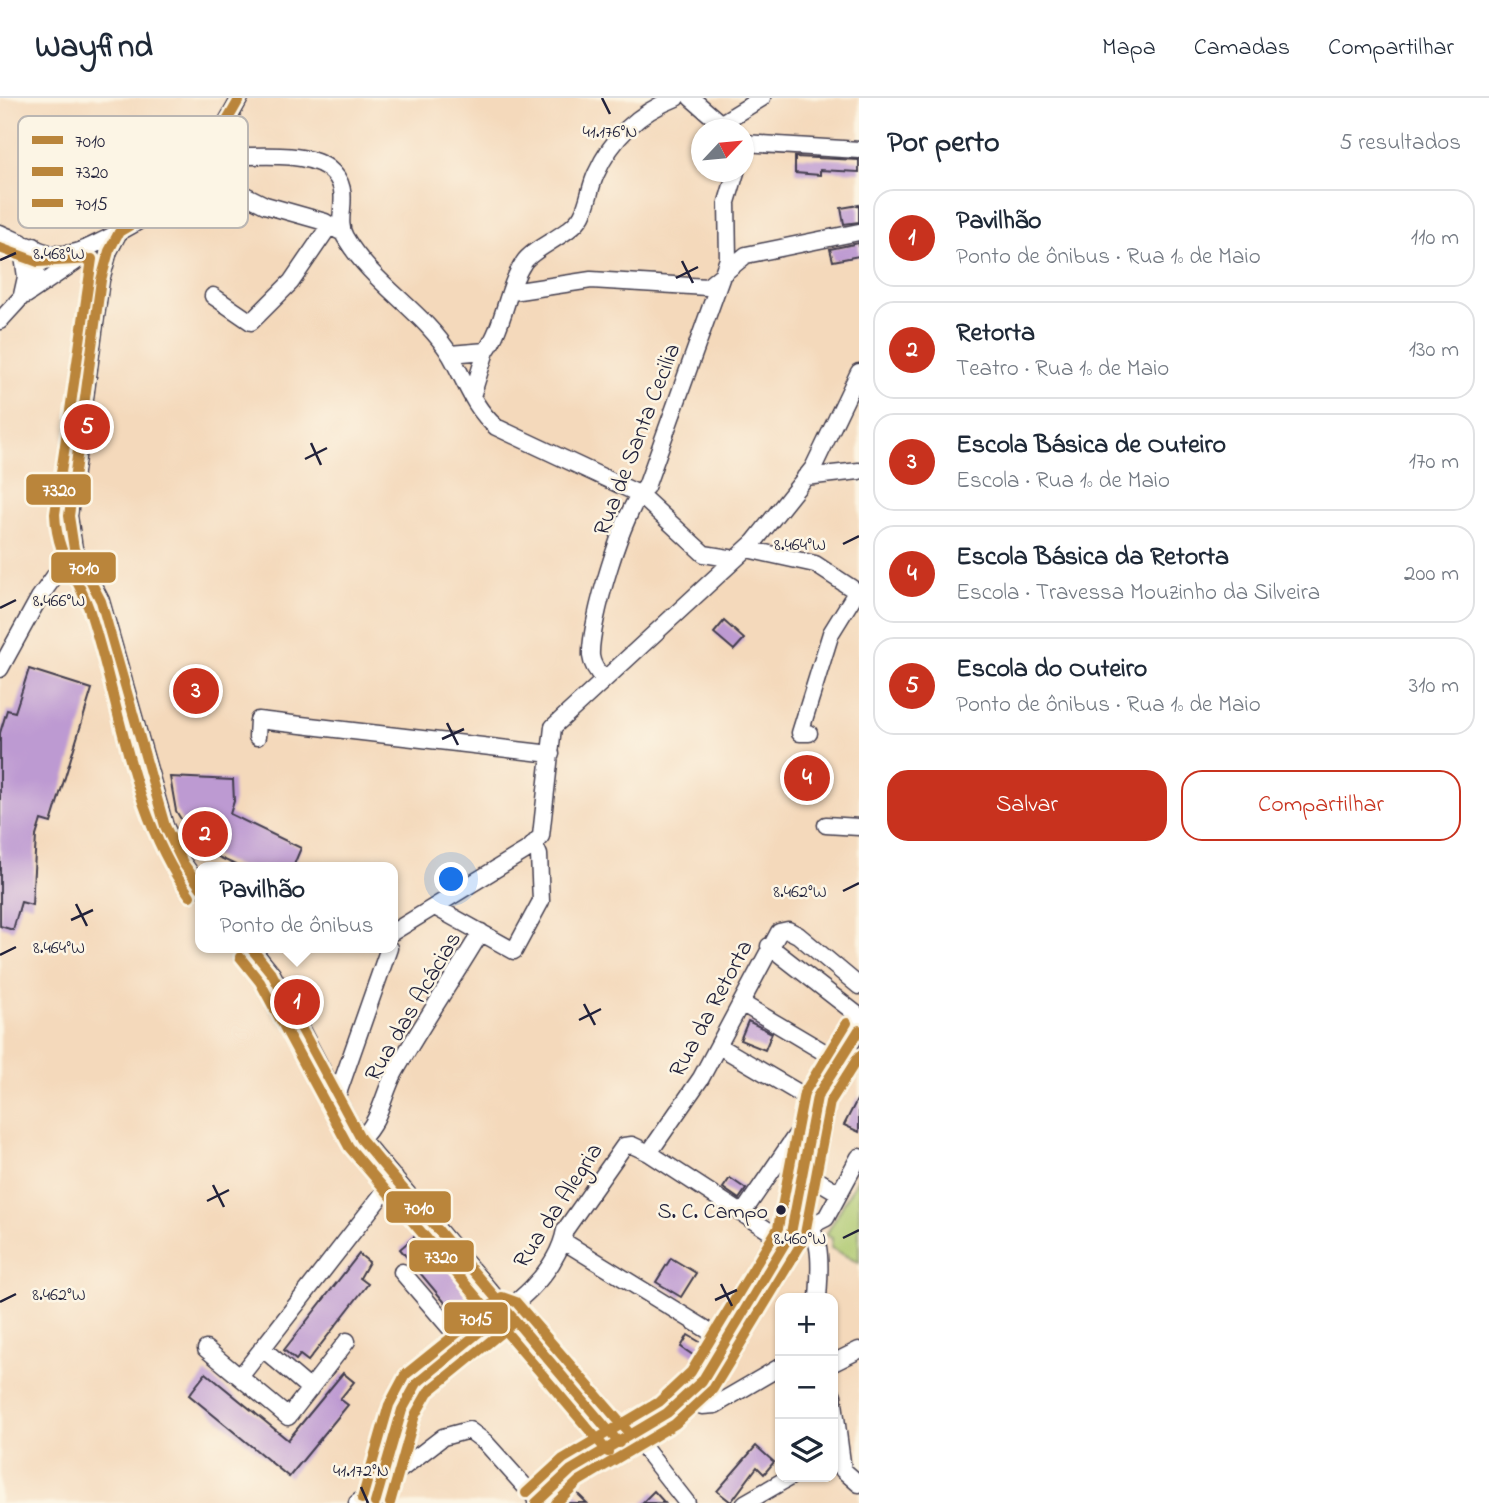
<!DOCTYPE html>
<html lang="pt">
<meta charset="utf-8">
<style>
body{margin:0;font-family:"Indie Flower",sans-serif;background:#f6f6f7;color:#1f2937}
.controls{position:absolute;right:21px;bottom:21px;display:grid;overflow:hidden;border-radius:14px;box-shadow:0 2px 5px #0004}
.controls button{width:63px;height:63px;display:grid;place-items:center;padding:0;border:0;border-bottom:2px solid #e0e1e3;background:#fff;color:#1f2937;font:35px sans-serif}
.compass{position:absolute;left:691px;top:21px;width:63px;height:63px;border-radius:50%;background:#fff;box-shadow:0 2px 5px #0004;rotate:64deg}
.you{position:absolute;left:452px;top:782px;width:24px;height:24px;margin:-18px;border:5px solid #fff;border-radius:50%;background:#1a73e8;box-shadow:0 0 0 10px #1a73e833}
.badge{display:grid;place-items:center;width:46px;height:46px;border-radius:50%;background:#c8321e;color:#fff;font-size:23px;font-weight:700}
.pin{position:absolute;translate:-50% -50%;border:4px solid #fff;box-shadow:0 2px 7px #0006}
.popup{position:absolute;left:195px;top:764px;width:203px;height:91px;box-sizing:border-box;display:grid;place-content:center;border-radius:14px;background:#fff;filter:drop-shadow(0 2px 5px #0005);font-size:23px;white-space:nowrap;color:#747a83}
.popup b{font-size:26px;color:#1f2937}
.popup::after{content:'';position:absolute;left:50%;top:100%;margin-left:-14px;border:14px solid transparent;border-top-color:#fff}
.list{margin:0;padding:0;list-style:none}
h2{display:flex;justify-content:space-between;align-items:center;height:91px;margin:0;padding:0 28px;font-size:30px}
h2 small{font-size:23px;font-weight:400;color:#747a83}
.list li{display:grid;grid-template-columns:46px 1fr auto;gap:21px;align-items:center;box-sizing:border-box;height:98px;margin:0 14px 14px;padding:0 14px;border:2px solid #e0e1e3;border-radius:21px}
.list b{display:block;font-size:26px;white-space:nowrap}
.list p{margin:0;font-size:23px;white-space:nowrap;color:#747a83}
.list em{font-size:23px;font-style:normal;color:#747a83}
.actions{display:flex;gap:14px;padding:21px 28px}
.actions a{flex:1;padding:16px 0;border:2px solid #c8321e;border-radius:21px;text-align:center;font-size:24px;color:#c8321e}
.actions .main{background:#c8321e;color:#fff}
.icon{flex:none;width:38px;height:38px;fill:none;stroke:currentColor;stroke-width:2;stroke-linecap:round;stroke-linejoin:round}
.map{position:relative;flex:none;width:859px;height:1405px;overflow:hidden}
header{display:flex;align-items:center;gap:42px;box-sizing:border-box;height:98px;padding:0 35px;background:#fff;border-bottom:2px solid #e0e1e3}
header strong{font-size:33px}
nav{display:flex;gap:38px;margin-inline-start:auto;font-size:24px}
main{display:flex}
aside{flex:1;background:#fff}
.map>svg:first-child{display:block}
</style>
<header>
<strong>Wayfind</strong>
<nav><a>Mapa</a><a>Camadas</a><a>Compartilhar</a></nav>
</header>
<main>
<div class="map">
<svg width="859" height="1405" viewBox="0 0 859 1405">
<rect width="100%" height="100%" fill="#fcf5e5"/>
<filter id="ink" filterUnits="userSpaceOnUse"><feTurbulence type="fractalNoise" baseFrequency=".0143" numOctaves="2"/><feDisplacementMap in="SourceGraphic" scale="14" xChannelSelector="R" yChannelSelector="G"/><feConvolveMatrix kernelMatrix="1 2 1 2 8 2 1 2 1" color-interpolation-filters="sRGB"/></filter>
<filter id="wash" filterUnits="userSpaceOnUse"><feTurbulence type="fractalNoise" baseFrequency=".00686" numOctaves="4" result="noise"/><feDisplacementMap in="SourceGraphic" scale="28" xChannelSelector="R" yChannelSelector="G"/><feGaussianBlur stdDeviation="1.57" result="paint"/><feColorMatrix in="noise" values="0 0 0 0 0 0 0 0 0 0 0 0 0 0 0 0 0 1.4 0 .05"/><feComposite in="paint" operator="in"/></filter>
<g filter="url(#wash)">
<rect width="100%" height="100%" fill="#f4d9bb"/>
<path fill="#acc76d" stroke="#677454" stroke-width="2" d="M859 1078V1165L831 1150 832 1140 826 1137Z"/>
<g id="blocks">
<path fill="#bd9ad2" d="M795 59 859 62V74L820 72V77L795 75Z
M859 107V124L844 126 841 110Z
M859 145V158L833 163 830 151Z
M724 523 744 541 734 552 714 535Z
M29 571 92 591 51 725 41 722 36 738 32 807 21 804 13 832 0 828V635L7 612 15 614Z
M170 679 233 682 234 703 230 716 301 750 293 769H240L212 756 205 760 176 713Z
M748 923 772 935 765 952 740 942Z
M859 998V1034L844 1027Z
M730 1080 746 1091 739 1101 723 1090Z
M414 1139 419 1145 423 1141 472 1200 474 1205 457 1219 400 1151Z
M359 1156 369 1164 360 1180 368 1186 308 1263 300 1257 296 1262 284 1252Z
M671 1160 696 1175 681 1199 656 1184Z
M688 1237 710 1250 702 1263 681 1249Z
M206 1275 288 1342 343 1275 354 1284 340 1301 348 1307 289 1379 189 1297Z
M756 1348 774 1364 764 1376 757 1369 731 1404 717 1393Z
M570 1388 587 1405H568L560 1398Z
M654 1393 665 1405H642Z"/>
</g>
</g>
<g filter="url(#ink)">
<use href="#blocks" fill-opacity="0" stroke="#423d4e" stroke-width="2"/>
<g fill="none" stroke-linecap="round" stroke-linejoin="round">
<g stroke="#423d4e" stroke-width="19">
<path id="minor" d="M691 0 728 32
M723 24 762 0
M744 45 859 52
M208 58C241 61 300 50 328 70 356 92 333 118 345 139 372 186 423 212 451 258 465 283 474 310 496 329L639 396 704 456 735 461
M197 73 265 107 325 124 339 133
M119 134 109 153 101 182 69 418 74 451 101 503 165 728 183 765 201 790
M0 135C16 142 38 154 55 156 75 158 89 149 106 141 184 102 199 74 240 0
M21 144 26 179 22 197
M512 194 591 182 707 189 746 157 859 134
M26 197 75 164 81 153
M213 198 251 224 291 184 330 127
M0 223C20 199 47 181 34 148
M450 256 486 253C505 226 506 191 524 164 534 149 572 136 582 117 589 104 590 88 596 76 612 40 640 14 676 0
M472 298 486 253
M805 379 859 373
M747 451 815 466 859 495
M0 571 39 500 74 451
M604 581C598 575 592 567 591 558 589 527 624 408 646 389L728 161 727 104 736 74
M809 635H800L831 535 857 493
M257 639 258 622 551 656
M826 727 859 729
M435 809 514 853 541 803 539 757 534 745
M393 834 530 750 541 738 553 629 754 444 813 370 859 274
M769 848 859 918
M251 850 272 876 349 1023 361 1041 619 1345
M743 906 839 963
M719 948 816 1005
M336 1001 389 850
M361 1041C381 1022 383 996 395 974 422 926 453 881 481 834
M649 1055 701 980 779 834 788 832 798 837 859 888
M802 1073 839 1095
M795 1113C825 1134 820 1168 818 1200
M742 1116 810 1017
M810 1128 826 1120 859 1059
M563 1143 727 1244
M402 1174 463 1245
M262 1250 310 1291
M206 1251 288 1319 347 1243
M833 1265 859 1252
M240 1279 395 1080
M686 1297 702 1308 715 1307 780 1269
M833 1297 843 1372 859 1386
M633 1336 687 1405
M357 1405 443 1339 469 1332 485 1344 538 1403
M375 1405C382 1372 395 1309 418 1284 460 1237 553 1199 565 1132L624 1048 632 1047 649 1055 786 1144
M536 1405 571 1372 667 1315 702 1283 791 1135 817 999 859 932
M745 1405 790 1379"/>
</g>
<use href="#minor" stroke="#fff" stroke-width="16"/>
<g stroke="#fcf5e5" stroke-width="16">
<path id="bus-1" d="M119 134 109 153 101 182 69 418 74 451 101 503 165 728 183 765 201 790
M119 134C181 99 206 61 240 0
M251 850 272 876 361 1041 619 1345
M375 1405 402 1312 417 1285 505 1213
M536 1405 571 1372 667 1315 702 1283 791 1135 817 999 859 932"/>
</g>
<g stroke="#fcf5e5" stroke-width="16">
<path id="bus-2" d="M0 150 38 164 92 161 55 416C57 459 76 474 89 511 121 606 130 715 190 798
M240 859 260 884 349 1049 608 1354
M390 1405 415 1317 428 1294 514 1224
M556 1405 579 1383 675 1326 713 1291 804 1141 830 1004 859 958"/>
</g>
<g stroke="#fcf5e5" stroke-width="16">
<path id="bus-3" d="M526 1395 563 1361 659 1304 691 1274 778 1130 804 995 847 925
M362 1401 389 1307 405 1277 502 1199 516 1204 630 1336"/>
</g>
<use href="#bus-1" stroke="#ba853b" stroke-width="10"/>
<use href="#bus-2" stroke="#ba853b" stroke-width="10"/>
<use href="#bus-3" stroke="#ba853b" stroke-width="10"/>
</g>
</g>
<path fill="none" stroke="#22223b" stroke-width="2.5" d="M602 0 610 16M0 162 16 155M682 163 693 185M676 180 698 169M311 345 321 367M305 361 327 350M843 446 859 438M0 510 16 502M447 625 458 647M442 641 464 631M843 793 859 785M76 806 87 828M71 822 93 812M0 857 16 849M584 906 595 927M579 922 601 911M213 1087 224 1109M207 1103 229 1092M843 1140 859 1132M721 1186 732 1208M715 1202 737 1192M0 1204 16 1196M361 1389 368 1405"/>
<circle fill="#22223b" stroke="#fcf5e5" stroke-width="2.5" cx="781" cy="1112" r="6"/>
<g text-anchor="middle" stroke-width="5" stroke-linejoin="round" paint-order="stroke">
<g font-size="22" fill="#22223b" stroke="#fcf5e5" text-anchor="end">
<text x="768" y="1120">S. C. Campo</text>
</g>
<g font-size="24" fill="#22223b" stroke="#fcf5e5">
<text transform="translate(636 341) rotate(-69)" y="8">Rua de Santa Cecilia</text>
<text transform="translate(412 908) rotate(-60)" y="8">Rua das Acácias</text>
<text transform="translate(710 910) rotate(-62)" y="8">Rua da Retorta</text>
<text transform="translate(557 1107) rotate(-57)" y="8">Rua da Alegria</text>
</g>
</g>
<rect x="18" y="18" width="230" height="112" rx="10" fill="#fcf5e5" stroke="#bbb6b2" stroke-width="2"/>
<rect x="32" y="38" width="31" height="8" fill="#ba853b"/>
<rect x="32" y="69" width="31" height="9" fill="#ba853b"/>
<rect x="32" y="101" width="31" height="8" fill="#ba853b"/>
<g font-size="19" fill="#22223b">
<text x="75" y="49">7010</text>
<text x="75" y="80">7320</text>
<text x="75" y="112">7015</text>
</g>
<g font-size="18" text-anchor="middle" fill="#22223b" stroke="#fcf5e5" stroke-width="5" stroke-linejoin="round" paint-order="stroke">
<text x="610" y="39">41.176°N</text>
<text x="59" y="161">8.468°W</text>
<text x="800" y="452">8.464°W</text>
<text x="59" y="508">8.466°W</text>
<text x="800" y="799">8.462°W</text>
<text x="59" y="855">8.464°W</text>
<text x="800" y="1146">8.460°W</text>
<text x="59" y="1202">8.462°W</text>
<text x="361" y="1378">41.172°N</text>
</g>
<g stroke="#fcf5e5" stroke-width="2.5">
<rect x="25" y="375" width="67" height="33" rx="7" fill="#ba853b"/>
<rect x="50" y="453" width="67" height="33" rx="7" fill="#ba853b"/>
<rect x="385" y="1092" width="67" height="34" rx="7" fill="#ba853b"/>
<rect x="408" y="1141" width="67" height="34" rx="7" fill="#ba853b"/>
<rect x="443" y="1203" width="66" height="34" rx="7" fill="#ba853b"/>
</g>
<g font-size="19" text-anchor="middle" font-weight="bold" fill="#fff">
<text x="59" y="398">7320</text>
<text x="84" y="476">7010</text>
<text x="419" y="1116">7010</text>
<text x="441" y="1165">7320</text>
<text x="476" y="1227">7015</text>
</g>
</svg>
<div class="controls">
<button>+</button>
<button>−</button>
<button><svg class="icon" aria-label="layers" viewBox="0 0 24 24"><path d="M12 4l9 5-9 5-9-5zM3 14l9 5 9-5"/></svg></button>
</div>
<svg class="compass" viewBox="-18 -18 36 36"><path d="M0-13l5 13h-10z" fill="#e53935"/><path d="M0 13l5-13h-10z" fill="#747a83"/></svg>
<div class="you"></div>
<div class="pin badge" style="left:297px;top:904px">1</div>
<div class="popup"><b>Pavilhão</b>Ponto de ônibus</div>
<div class="pin badge" style="left:205px;top:736px">2</div>
<div class="pin badge" style="left:196px;top:593px">3</div>
<div class="pin badge" style="left:807px;top:680px">4</div>
<div class="pin badge" style="left:87px;top:329px">5</div>
</div>
<aside>
<h2>Por perto<small>5 resultados</small></h2>
<ul class="list">
<li><span class="badge">1</span><div><b>Pavilhão</b><p>Ponto de ônibus · Rua 1º de Maio</p></div><em>110 m</em></li>
<li><span class="badge">2</span><div><b>Retorta</b><p>Teatro · Rua 1º de Maio</p></div><em>130 m</em></li>
<li><span class="badge">3</span><div><b>Escola Básica de Outeiro</b><p>Escola · Rua 1º de Maio</p></div><em>170 m</em></li>
<li><span class="badge">4</span><div><b>Escola Básica da Retorta</b><p>Escola · Travessa Mouzinho da Silveira</p></div><em>200 m</em></li>
<li><span class="badge">5</span><div><b>Escola do Outeiro</b><p>Ponto de ônibus · Rua 1º de Maio</p></div><em>310 m</em></li>
</ul>
<div class="actions"><a class="main">Salvar</a><a>Compartilhar</a></div>
</aside>
</main>
